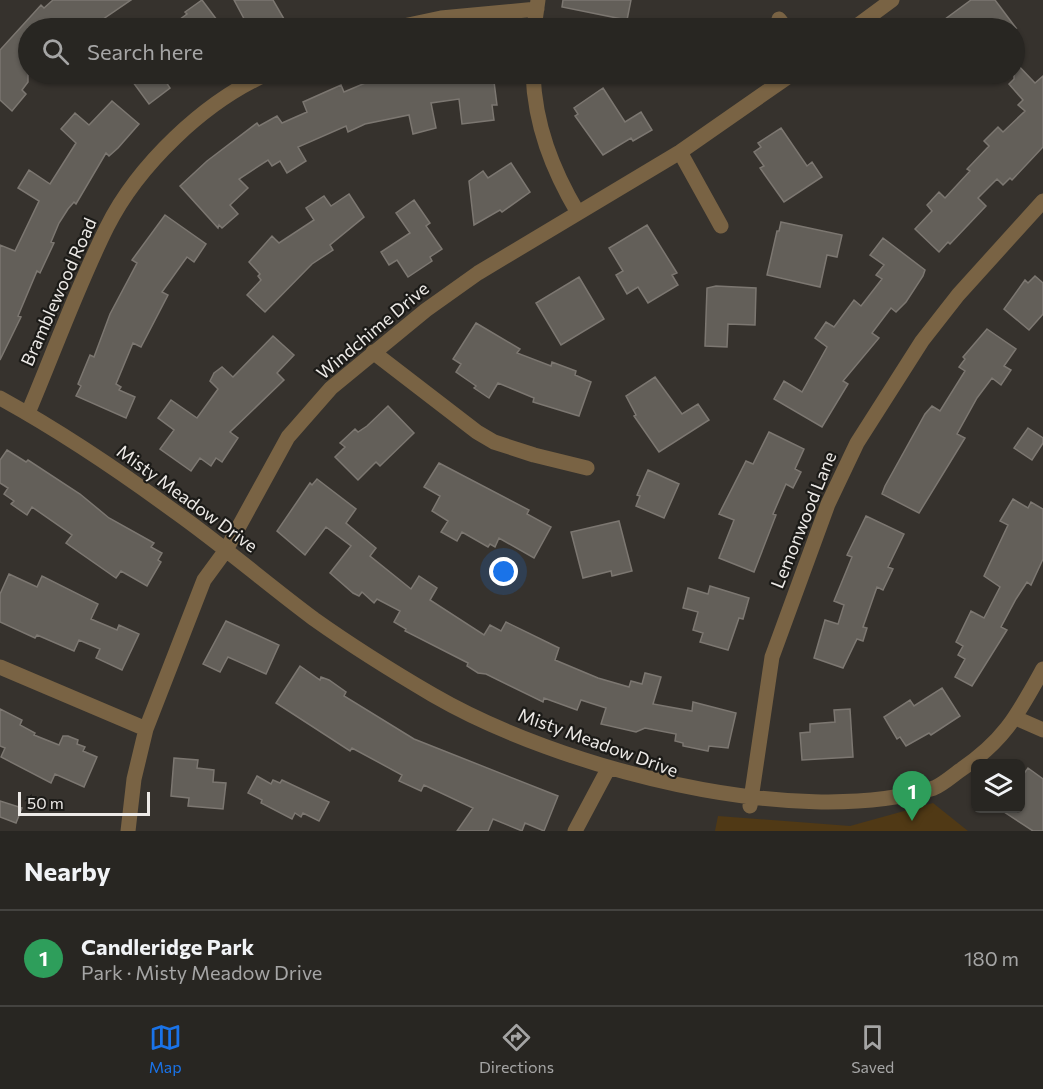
<!DOCTYPE html>
<meta charset="utf-8">
<style>
body{margin:0;font-family:Commissioner,sans-serif;background:#34322f;color:#f1f3f6}
.controls{position:absolute;right:18px;bottom:18px;display:grid;overflow:hidden;border-radius:9px;box-shadow:0 2px 4px #0004}
.controls button{width:54px;height:54px;display:grid;place-items:center;padding:0;border:0;border-bottom:2px solid #444340;background:#282622;color:#f1f3f6;font:30px sans-serif}
.scale{position:absolute;left:18px;bottom:15px;width:132px;box-sizing:border-box;padding-left:6px;border:3px solid #edeae7;border-top:0;font-size:16px;line-height:21px;white-space:nowrap;color:#edeae7;-webkit-text-stroke:4px #1c1b18;paint-order:stroke}
.you{position:absolute;left:504px;top:572px;width:21px;height:21px;margin:-15px;border:4px solid #fff;border-radius:50%;background:#1a73e8;box-shadow:0 0 0 9px #1a73e833}
.badge{display:grid;place-items:center;width:39px;height:39px;border-radius:50%;background:#1a73e8;color:#fff;font-size:20px;font-weight:700}
.pin{position:absolute;translate:-50% -50px;filter:drop-shadow(0 2px 3px #0008)}
.pin::after{content:'';position:absolute;top:32px;width:21px;height:18px;background:inherit;clip-path:polygon(0 0,100% 0,50% 100%)}
.list{margin:0;padding:0;list-style:none}
h2{display:flex;justify-content:space-between;align-items:center;height:78px;margin:0;padding:0 24px;font-size:26px}
h2 small{font-size:20px;font-weight:400;color:#a5a5a5}
.list li{display:grid;grid-template-columns:39px 1fr auto;gap:18px;align-items:center;box-sizing:border-box;height:96px;padding:0 24px;border-top:2px solid #444340}
.list b{display:block;font-size:22px;white-space:nowrap}
.list p{margin:0;font-size:20px;white-space:nowrap;color:#a5a5a5}
.list em{font-size:20px;font-style:normal;color:#a5a5a5}
.icon{flex:none;width:33px;height:33px;fill:none;stroke:currentColor;stroke-width:2;stroke-linecap:round;stroke-linejoin:round}
.map{position:relative;flex:none;width:1043px;height:831px;overflow:hidden}
.search{position:absolute;background:#282622;box-shadow:0 2px 4px #0004;left:18px;right:18px;top:18px;height:66px;display:flex;align-items:center;gap:15px;box-sizing:border-box;padding:0 21px;border-radius:33px;color:#a5a5a5;font-size:22px}
.sheet{height:174px;background:#282622}
nav{display:flex;justify-content:space-around;align-items:center;box-sizing:border-box;height:84px;border-top:2px solid #444340;background:#282622;font-size:16px;color:#a5a5a5}
nav a{display:grid;justify-items:center;gap:3px}
nav .on{color:#1a73e8}
.map>svg:first-child{display:block}
</style>
<div class="map">
<svg width="1043" height="831" viewBox="0 0 1043 831">
<rect width="100%" height="100%" fill="#36322d"/>
<path fill="#503915" d="M933 803 968 831H715L718 816 850 826Z"/>
<path fill="#635f59" stroke="#7c7771" stroke-width="1.5" d="M53 0H131L90 28H28V82L22 90 26 94 12 111 0 100V50L41 5 44 8Z
M202 0 223 28H168L187 14 185 12Z
M234 0H273L284 19 278 22 281 28H249Z
M563 0H631L627 20 562 7Z
M971 0H995L1016 28H933Z
M1014 61 1035 83 1043 76V147L1012 180 1010 178 1003 185 997 179 978 198 986 206 950 244 948 242 939 252 915 229 932 211 927 205 939 192 945 198 970 171 967 169 989 146 984 141 998 127 1003 132 1025 111 1018 105 1023 100 1009 84 1014 79Z
M127 74H177L166 82 170 88 149 104Z
M386 74H398L399 78 419 74H493L497 105H492L494 120 462 124 459 99 431 103 436 128 413 134 409 115 365 124 348 132 346 126 298 147 306 161 287 173 280 161 272 166 268 160 239 179 248 188 230 205 238 214 222 228 219 225 218 228 180 186 207 161 257 123 259 126 277 116 282 123 307 112 303 102 341 85 344 92 370 81 369 77Z
M603 88 625 122 641 112 652 130 633 141 631 138 603 155 575 116 578 114 574 108Z
M112 101 139 124 118 148 109 156 106 153 76 204 74 202 68 209 59 223 51 242 54 243 40 273 37 271 18 316 21 317 0 360V245L15 251 39 201 18 188 29 170 50 184 76 143 61 129 75 113 89 125Z
M781 128 807 166 812 162 822 177 784 202 760 168 764 166 754 152 761 147 758 143Z
M511 163 530 192 502 212 500 210 474 225 469 181 483 171 488 178Z
M349 194 364 217 330 245 333 250 312 264 265 312 247 295 261 280 258 276 260 274 249 262 272 236 279 243 314 220 306 208 324 196 331 206Z
M414 200 430 223 426 226 442 249 430 257 432 261 408 277 397 260 389 265 381 252 410 233 396 213Z
M165 215 206 244 194 262 187 257 162 292 168 295 141 347 133 343 116 384 121 387 119 390 135 397 126 418 76 396 81 386 78 384 90 355 94 357 110 314 137 263 132 260Z
M781 222 842 235 837 257 827 255 820 287 767 275 777 231H779Z
M647 225 677 273 672 275 678 285 648 303 638 287 627 294 616 275 623 271 609 248Z
M883 238 925 270 923 276 906 302 896 312 891 308 872 333 879 338 843 381 848 384 822 427 774 399 784 381 802 392 827 347 815 338 826 322 834 327 854 300 861 306 882 279 876 275 884 265 870 255Z
M1035 276 1043 283V314L1029 330 1004 309 1025 280 1028 283Z
M579 277 604 319 561 345 536 303Z
M716 286 756 288 755 325 728 324 727 347 705 346 707 288Z
M476 323 520 349 517 353 551 366 552 362 576 371 575 375 591 382 579 416 533 402 534 398 498 383 489 398 474 388 476 386 456 372 461 364 453 359Z
M987 329 1016 349 1004 366 1011 370 1001 385 992 378 977 398 957 434 965 438 919 513 882 494 885 486 925 414 932 406 940 411 965 371 959 367 965 359 963 357Z
M273 336 294 355 277 373 284 380 230 432 238 438 222 462 216 458 211 466 200 458 191 471 160 449 174 430 158 418 171 400 197 418 218 389 210 381 214 373 222 367 233 377Z
M655 377 682 414 698 404 709 420 659 452 634 416 636 415 626 396Z
M388 406 414 433 380 466 376 462 358 480 335 457 345 447 340 443 355 429 358 432 367 426Z
M1028 428 1043 438V443L1032 460 1014 448Z
M769 432 804 449 795 469 801 472 793 488 786 484 773 514 776 515 754 572 719 558 734 520 719 514 746 461 753 464Z
M7 450 26 462 28 460 80 494 109 518 154 543 151 547 162 553 158 560 161 562 147 586 121 571 116 578 66 543 72 535 32 507 27 515 11 504 14 501 4 494 8 488 0 483V460Z
M439 463 529 510 527 514 551 527 534 558 499 538 495 547 490 544 488 547 462 532 457 541 441 532 448 521 432 511 440 496 424 487Z
M648 470 679 484 664 518 636 506 640 496 637 495Z
M317 479 356 509 346 523 376 548 370 556 411 589 419 576 437 588 430 600 484 635 490 625 501 631 506 622 559 648 555 660 598 678 629 687 631 681 642 684 645 673 661 677 653 704 692 711 693 702 736 713 728 748 709 746 708 751 683 746V743L675 741 676 734 645 728 636 732 601 724 606 708 581 700 577 710 544 698 543 702 486 674 478 673 467 666 468 663 405 631 406 629 394 622 400 611 377 599 374 603 362 592 359 596 353 593 330 573 351 546 326 527 305 555 277 531 310 483 312 485Z
M1013 499 1028 508 1031 502 1043 509V559L1031 585 1027 582 1016 599 1001 627 1007 630 972 686 955 677 965 659 958 655 963 646 956 642 971 611 984 618 1000 587 984 576 1008 525 1000 521Z
M866 516 904 534 888 567 893 569 883 590 877 587 863 627 867 628 863 641 857 639 843 668 814 658 825 620 838 624 844 605 834 601 852 557 847 555Z
M619 521 632 571 612 576 611 571 583 578 571 532Z
M9 574 37 587 42 576 98 604 91 619 117 630 119 625 139 634 122 670 96 658 100 649 79 640 74 651 37 635 35 638 0 622V594Z
M710 586 749 598 743 619 739 618 728 650 700 642 703 633 693 630 698 612 683 608 688 588 708 594Z
M226 621 279 645 266 674 228 657 220 672 203 664Z
M300 666 320 680 321 677 329 680 346 692 344 696 414 739 558 796 544 831 525 823 522 831 493 819 488 831H457L473 808 424 785 421 791 399 781 402 775 352 748 350 751 276 703Z
M942 688 960 716 931 735 929 733 906 746 900 737 897 739 884 717 910 700 914 706Z
M0 709 22 720 20 725 35 733 34 735 59 745 63 736H68L78 740 77 744 85 747 83 751 97 757 84 787 55 774 51 783 1 757 5 748 0 746Z
M850 709 853 757 802 760 800 733 810 732V724L835 722 834 710Z
M174 758 198 760 197 768 214 770 213 782 226 783 223 809 188 806 189 798 171 796Z
M1028 768 1043 779V831H1033L998 808H1020V779Z
M257 776 271 784 273 780 280 783 282 780 329 802 319 821 303 813 301 817 295 813 292 819 261 803 262 800 248 793Z
M0 801 22 808 16 823 0 817Z"/>
<g fill="none" stroke-linecap="round" stroke-linejoin="round">
<path stroke="#796344" stroke-width="15" d="M779 19 786 28
M394 28 441 18 537 9
M534 28 538 0
M854 28 892 0
M533 74C535 125 552 169 578 213
M680 152 721 226
M373 352 477 432 494 442 534 455 587 468
M0 398C60 431 118 470 174 511 222 545 267 584 314 619 352 646 392 671 433 695 557 767 795 831 934 788 943 784 951 777 959 771 1004 741 1017 716 1043 669
M28 413C54 352 77 287 107 227 138 165 204 102 267 74
M0 667 146 729
M1016 718 1043 730
M750 806 772 657 828 504 857 443 922 341 958 295 1043 201
M128 831 134 779 146 729 204 580 226 550 288 437 331 388 426 310 478 273 680 152 792 74
M575 831 607 771"/>
</g>
<g text-anchor="middle" stroke-width="4.5" stroke-linejoin="round" paint-order="stroke">
<g font-size="18" fill="#edeae7" stroke="#1c1b18">
<text transform="translate(59 292) rotate(-66)" y="6">Bramblewood Road</text>
<text transform="translate(373 331) rotate(-40)" y="6">Windchime Drive</text>
<text transform="translate(187 499) rotate(36)" y="6">Misty Meadow Drive</text>
<text transform="translate(804 520) rotate(-68)" y="6">Lemonwood Lane</text>
<text transform="translate(598 743) rotate(20)" y="6">Misty Meadow Drive</text>
</g>
</g>
</svg>
<div class="controls">
<button><svg class="icon" aria-label="layers" viewBox="0 0 24 24"><path d="M12 4l9 5-9 5-9-5zM3 14l9 5 9-5"/></svg></button>
</div>
<div class="scale">50 m</div>
<div class="you"></div>
<div class="pin badge" style="left:912px;top:821px;background:#2e9e5b">1</div>
<div class="search"><svg class="icon" aria-label="search" viewBox="0 0 24 24"><circle cx="10" cy="10" r="6"/><path d="M15 15l6 6"/></svg>Search here</div>
</div>
<section class="sheet">
<h2>Nearby<small></small></h2>
<ul class="list">
<li><span class="badge" style="background:#2e9e5b">1</span><div><b>Candleridge Park</b><p>Park · Misty Meadow Drive</p></div><em>180 m</em></li>
</ul>
</section>
<nav>
<a class="on"><svg class="icon" aria-label="map" viewBox="0 0 24 24"><path d="M3 6l6-2 6 2 6-2v14l-6 2-6-2-6 2zM9 4v14M15 6v14"/></svg>Map</a>
<a><svg class="icon" aria-label="directions" viewBox="0 0 24 24"><path d="M12 3l9 9-9 9-9-9zM9 14v-3h6M13 9l2 2-2 2"/></svg>Directions</a>
<a><svg class="icon" aria-label="saved" viewBox="0 0 24 24"><path d="M7 4h10v16l-5-4-5 4z"/></svg>Saved</a>
</nav>
